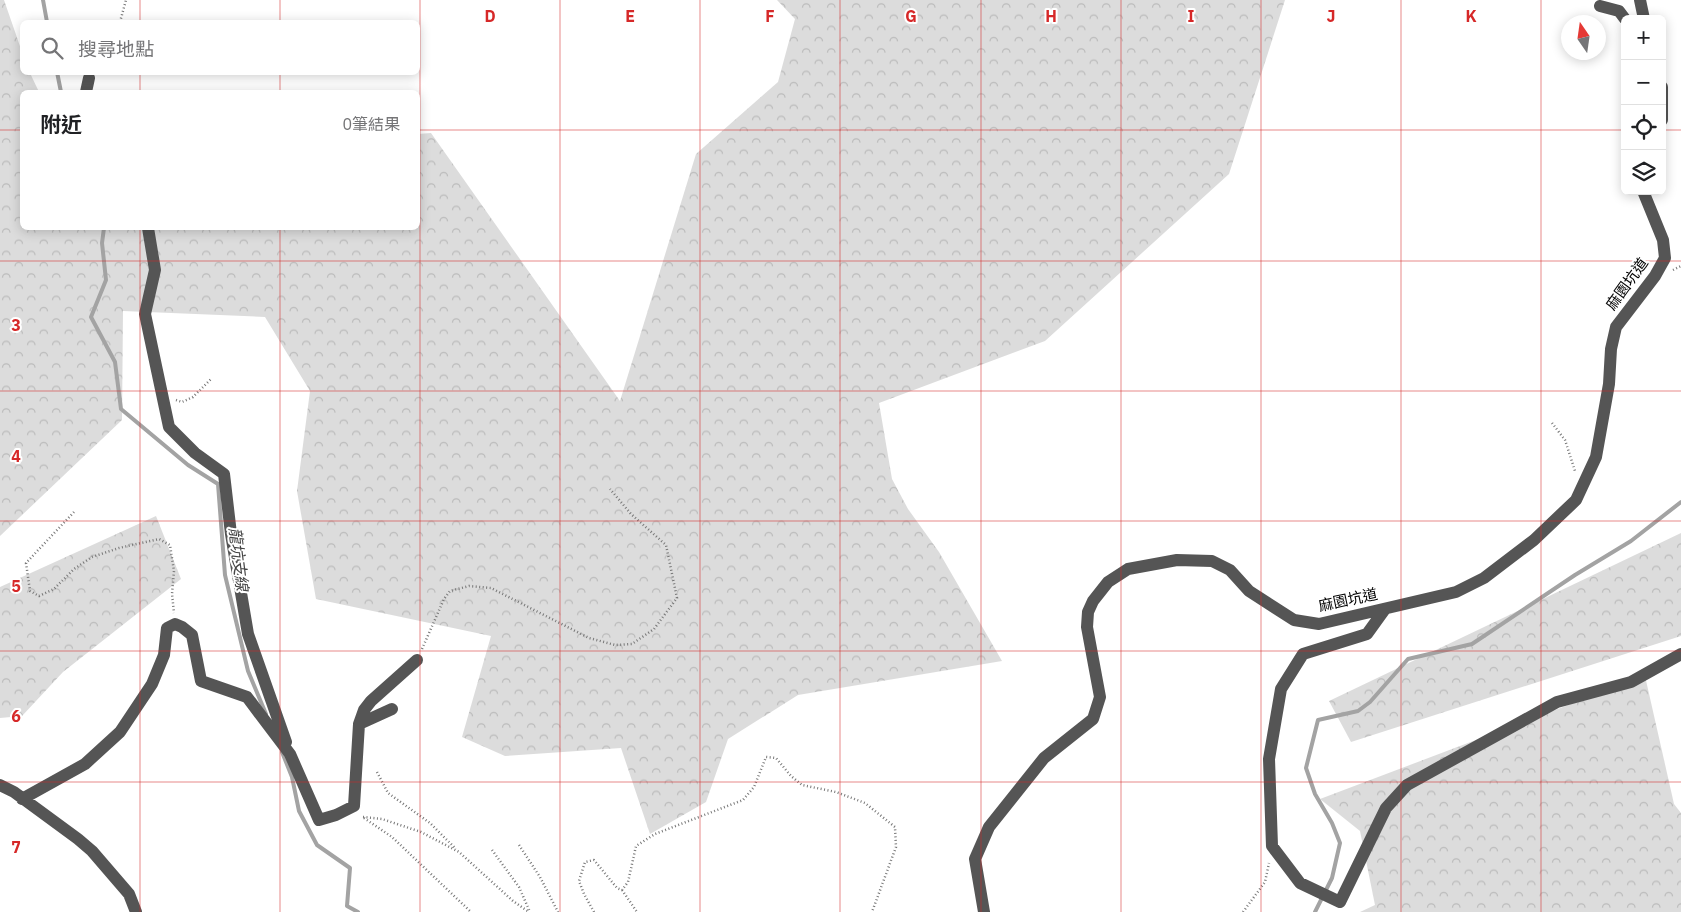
<!DOCTYPE html>
<html lang="zh-TW">
<meta charset="utf-8">
<style>
body{margin:0;font-family:"IBM Plex Sans","Noto Sans TC",sans-serif;background:#f2f2f2;color:#202124}
.controls{position:absolute;right:15px;top:15px;display:grid;overflow:hidden;border-radius:8px;box-shadow:0 2px 12px #0003}
.controls button{width:45px;height:45px;display:grid;place-items:center;padding:0;border:0;border-bottom:1px solid #e0e0e0;background:#fff;color:#202124;font:25px sans-serif}
.compass{position:absolute;left:1561px;top:15px;width:45px;height:45px;border-radius:50%;background:#fff;box-shadow:0 2px 12px #0003;rotate:347deg}
.list{margin:0;padding:0;list-style:none}
h2{display:flex;justify-content:space-between;align-items:center;height:65px;margin:0;padding:0 20px;font-size:21px}
h2 small{font-size:16px;font-weight:400;color:#757577}
.icon{flex:none;width:28px;height:28px;fill:none;stroke:currentColor;stroke-width:2;stroke-linecap:round;stroke-linejoin:round}
.map{position:relative;flex:none;width:1681px;height:912px;overflow:hidden}
.search{position:absolute;background:#fff;box-shadow:0 2px 12px #0003;left:20px;top:20px;width:400px;height:55px;display:flex;align-items:center;gap:12px;box-sizing:border-box;padding:0 18px;border-radius:8px;color:#757577;font-size:19px}
.panel{position:absolute;background:#fff;box-shadow:0 2px 12px #0003;left:20px;top:90px;width:400px;height:140px;border-radius:8px}
.map>svg:first-child{display:block}
</style>
<div class="map">
<svg width="1681" height="912" viewBox="0 0 1681 912">
<defs>
<pattern id="forest-crowns" width="20" height="18" patternUnits="userSpaceOnUse" patternTransform="scale(1.25)"><rect width="20" height="18" fill="#dcdcdc"/><path d="M2 6a3 3 0 1 1 6 0M12 15a3 3 0 1 1 6 0" fill="none" stroke="#bbb"/></pattern>
</defs>
<rect width="100%" height="100%" fill="#fff"/>
<path fill="url(#forest-crowns)" d="M0 0H4L22 52V72L30 73 39 92H22V228H418V134L431 133 620 401 696 154 778 82 795 19 777 0H1285L1229 174 1045 341 879 403 892 479 908 509 939 552 1002 661 798 695 728 739 706 802 650 834 621 748 505 756 462 737 491 636 316 599 297 491 310 391 265 317 123 311 122 420 0 536Z
M156 516 181 579 63 672 22 716 0 718V587Z
M1681 533V636L1351 742 1329 701Z
M1645 676 1674 804 1681 813V912H1360L1375 905 1360 831 1320 799Z"/>
<g fill="none" stroke-linecap="round" stroke-linejoin="round">
<path stroke="#a3a3a3" stroke-width="4" d="M43 0 47 22
M57 72 61 92
M104 228 102 243 106 280 91 317 115 362 121 409 188 465 218 484 225 575 248 671 266 714
M282 752 292 777 299 811 317 845 350 868 347 906 358 912
M1315 912 1332 878 1340 843 1332 823 1315 794 1306 768 1318 720 1358 711 1370 702 1408 659 1472 644 1575 575 1631 541 1681 502"/>
<path stroke="#777" stroke-width="2.5" stroke-dasharray="1 2.5" stroke-linecap="butt" d="M120 22 126 0
M1673 270 1681 266
M176 400 182 402 193 397 211 379
M1552 423 1565 440 1575 471
M74 512 26 563 30 591 39 596 54 589 74 569 92 557 119 548 159 539 170 545 174 571 172 594 174 613
M422 649 444 599 450 591 469 586 491 588 589 638 615 645 632 644 654 629 677 598 666 545 631 514 610 489
M377 772 388 793 430 823 456 849
M363 817 382 819 421 832 459 852 513 901 529 912
M364 818 392 837 471 912
M519 845 540 877 558 912
M492 850 519 887 530 912
M622 890 637 912
M594 912 584 894 579 881 585 862 594 860 617 888 622 890 628 882 636 846 655 834 743 800 754 787 766 757 776 758 791 776 802 785 836 792 865 803 895 827 896 847 872 912
M1243 912 1265 882 1269 863"/>
<path stroke="#555" stroke-width="12" d="M1640 0 1644 19
M1600 6 1619 11 1625 19
M1662 87V120
M86 92 89 78
M148 228 155 270 145 314 169 427 195 453 224 474 231 534 248 634 286 742
M1385 609 1367 634 1303 654 1281 689 1269 759 1272 846 1300 883 1340 902 1386 808 1407 785 1557 702 1631 682 1681 654
M359 724 364 710 371 701 417 660
M0 785 14 792 78 839 92 851 129 894 136 912
M22 799 85 764 120 732 152 684 164 655 167 628 175 624 182 627 192 635 201 681 247 697 290 754 319 820 336 815 354 806 359 724 392 709
M984 912 975 859 989 827 1044 758 1093 719 1100 697 1087 627 1088 612 1093 601 1108 582 1128 569 1177 560 1212 561 1230 570 1249 591 1294 620 1319 624 1456 592 1484 578 1534 540 1576 500 1596 457 1609 384 1611 349 1616 327 1655 276 1665 258 1663 240 1643 191"/>
</g>
<path fill="none" stroke="#d62828" stroke-width="1" stroke-opacity="0.55" d="M140 0V22M280 0V22M420 0V912M560 0V912M700 0V912M840 0V912M981 0V912M1121 0V912M1261 0V912M1401 0V912M1541 0V912M140 72V92M280 72V92M0 130H22M418 130H1625M1662 130H1681M140 228V912M280 228V912M0 261H1681M0 391H1681M0 521H1681M0 651H1681M0 782H1681"/>
<g text-anchor="middle" stroke-width="4" stroke-linejoin="round" paint-order="stroke">
<g font-size="15" fill="#000" stroke="#fff">
<text transform="translate(1627 284) rotate(-54)" y="5">麻園坑道</text>
<text transform="translate(1348 600) rotate(-12)" y="5">麻園坑道</text>
</g>
<g font-size="16" font-style="italic" fill="#444" stroke="#fff">
<text transform="translate(239 559) rotate(83)" y="6">龍坑支線</text>
</g>
</g>
<g font-size="16" text-anchor="middle" font-weight="bold" fill="#d62828" stroke="#fff" stroke-width="4" stroke-linejoin="round" paint-order="stroke">
<text x="490" y="22">D</text>
<text x="630" y="22">E</text>
<text x="770" y="22">F</text>
<text x="911" y="22">G</text>
<text x="1051" y="22">H</text>
<text x="1191" y="22">I</text>
<text x="1331" y="22">J</text>
<text x="1471" y="22">K</text>
<text x="16" y="331">3</text>
<text x="16" y="462">4</text>
<text x="16" y="592">5</text>
<text x="16" y="722">6</text>
<text x="16" y="853">7</text>
</g>
</svg>
<div class="controls">
<button>+</button>
<button>−</button>
<button><svg class="icon" aria-label="locate" viewBox="0 0 24 24"><circle cx="12" cy="12" r="6"/><path d="M12 2v4M12 18v4M2 12h4M18 12h4"/></svg></button>
<button><svg class="icon" aria-label="layers" viewBox="0 0 24 24"><path d="M12 4l9 5-9 5-9-5zM3 14l9 5 9-5"/></svg></button>
</div>
<svg class="compass" viewBox="-18 -18 36 36"><path d="M0-13l5 13h-10z" fill="#e53935"/><path d="M0 13l5-13h-10z" fill="#757577"/></svg>
<div class="search"><svg class="icon" aria-label="search" viewBox="0 0 24 24"><circle cx="10" cy="10" r="6"/><path d="M15 15l6 6"/></svg>搜尋地點</div>
<section class="panel">
<h2>附近<small>0筆結果</small></h2>
<ul class="list">
</ul>
</section>
</div>
